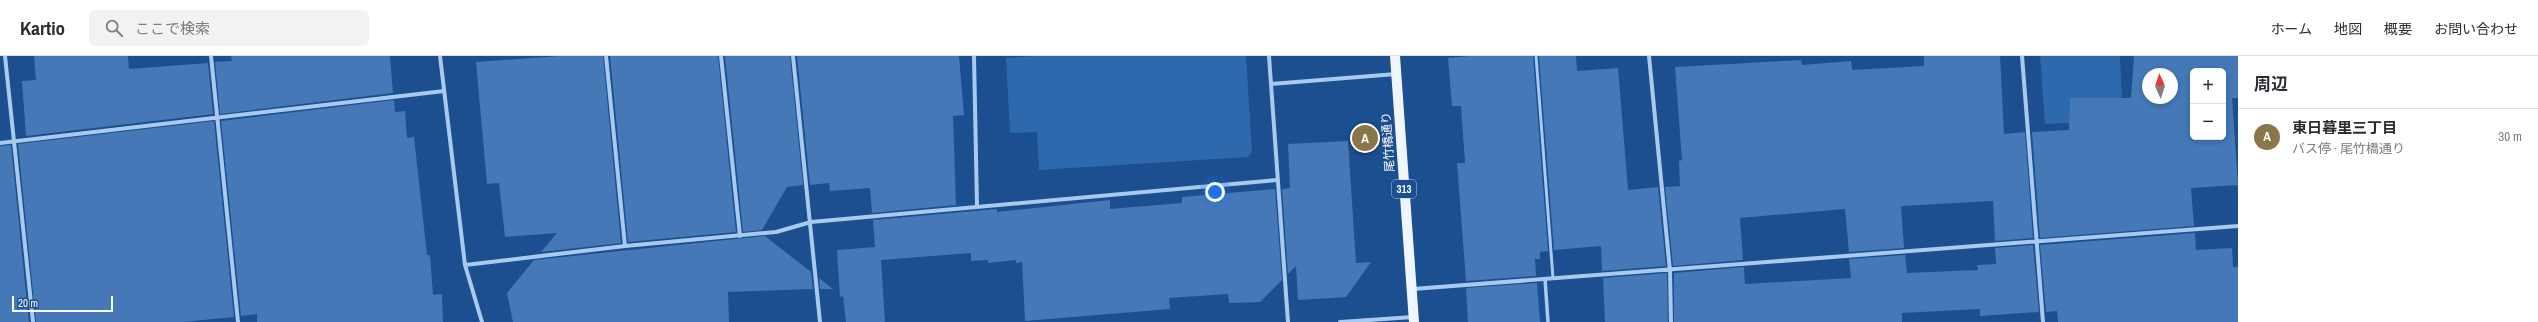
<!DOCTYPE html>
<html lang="ja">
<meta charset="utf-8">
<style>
body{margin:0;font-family:"Archivo Narrow","Noto Sans JP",sans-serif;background:#f2f2f3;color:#2b2b33}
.controls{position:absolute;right:12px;top:12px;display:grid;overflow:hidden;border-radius:6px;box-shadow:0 2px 6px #0003}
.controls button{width:36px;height:36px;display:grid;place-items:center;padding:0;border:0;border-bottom:1px solid #e1e1e2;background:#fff;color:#2b2b33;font:20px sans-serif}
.compass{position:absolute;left:2142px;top:12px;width:36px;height:36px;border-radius:50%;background:#fff;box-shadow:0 2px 6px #0003;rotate:357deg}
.scale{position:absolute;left:12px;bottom:10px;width:101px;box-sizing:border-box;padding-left:4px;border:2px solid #fff;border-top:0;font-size:11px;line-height:14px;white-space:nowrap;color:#fff;-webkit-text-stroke:3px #1b4f8f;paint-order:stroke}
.you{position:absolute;left:1215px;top:136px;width:14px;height:14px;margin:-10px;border:3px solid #fff;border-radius:50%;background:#1a73e8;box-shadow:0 0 0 6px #1a73e833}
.badge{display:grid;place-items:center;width:26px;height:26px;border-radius:50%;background:#8a764a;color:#fff;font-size:13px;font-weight:700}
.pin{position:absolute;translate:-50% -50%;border:2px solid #fff;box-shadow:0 1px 4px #0006}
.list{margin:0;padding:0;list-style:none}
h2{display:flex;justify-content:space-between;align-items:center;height:52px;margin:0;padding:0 16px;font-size:17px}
h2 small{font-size:13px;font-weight:400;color:#7c7c81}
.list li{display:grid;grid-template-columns:26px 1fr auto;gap:12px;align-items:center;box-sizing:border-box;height:56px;padding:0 16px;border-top:1px solid #e1e1e2}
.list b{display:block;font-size:15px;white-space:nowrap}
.list p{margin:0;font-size:13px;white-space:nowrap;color:#7c7c81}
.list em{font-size:13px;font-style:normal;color:#7c7c81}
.icon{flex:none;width:22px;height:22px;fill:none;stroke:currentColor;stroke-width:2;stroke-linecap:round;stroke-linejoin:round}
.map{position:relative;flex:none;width:2238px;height:266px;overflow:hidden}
header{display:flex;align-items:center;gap:24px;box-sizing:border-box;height:56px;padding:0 20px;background:#fff;border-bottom:1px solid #e1e1e2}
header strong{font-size:19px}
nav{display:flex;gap:22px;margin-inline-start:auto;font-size:14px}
.search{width:280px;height:36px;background:#f2f2f3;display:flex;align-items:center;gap:10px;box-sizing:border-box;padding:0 14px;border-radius:6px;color:#7c7c81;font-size:15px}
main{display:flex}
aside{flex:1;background:#fff}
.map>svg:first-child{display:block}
</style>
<header>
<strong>Kartio</strong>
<div class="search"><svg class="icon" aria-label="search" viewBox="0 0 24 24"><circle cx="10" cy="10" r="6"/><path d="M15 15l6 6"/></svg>ここで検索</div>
<nav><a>ホーム</a><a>地図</a><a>概要</a><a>お問い合わせ</a></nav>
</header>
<main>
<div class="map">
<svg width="2238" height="266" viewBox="0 0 2238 266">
<rect width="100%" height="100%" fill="#1b4f8f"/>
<path fill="#2e69ad" d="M1037 0H1246L1252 96 1248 101 1039 114 1037 76 1010 77 1006 2Z
M2040 0H2120L2123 64 2045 68Z"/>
<path fill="#4478b7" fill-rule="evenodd" d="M34 0H128L129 13 208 7 213 58 26 80 22 25 36 24Z
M231 0H390L393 37 220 58 215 6 232 5Z
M559 0H603L621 187 541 196 557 177 505 181 499 127 487 128 476 6Z
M610 0H718L736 176 628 186Z
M725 0H790L803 129 787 131 762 174 743 176Z
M797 0H959L964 59 953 60 956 149 872 157 870 132 830 135 829 127 810 129Z
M1470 0H1533L1548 195 1540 196V203H1535L1536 220 1466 225 1457 107H1465L1461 50H1452L1448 2Z
M1539 0H1576L1577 15 1618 12 1628 134 1658 131 1666 210 1602 215 1601 190 1554 194Z
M1924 0H2000L2004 78 2025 76 2033 182 1995 185 1993 145 1901 150 1904 192 1849 196 1845 153 1740 162 1743 204 1673 210 1665 131 1680 130 1679 105 1682 104 1675 11 1801 4 1802 9 1851 5 1852 14 1924 10Z
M2134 0H2238V42H2232L2238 129 2191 132 2194 170 2040 182 2032 76 2069 74 2070 42H2131ZM2193 15H2223V81H2193ZM2148 18H2172V42H2148Z
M394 44 395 56 405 55 407 82 414 81 427 199H430L433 239 442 238 443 266H257V258L241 260 221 65Z
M214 65 234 261 183 266H36L18 88Z
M1348 85 1356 207 1371 206 1346 241 1298 244 1296 210 1288 218 1282 133 1290 132 1288 88Z
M11 89 29 266H0V90Z
M1275 133 1282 224 1260 246 1229 247 1228 238 1169 242 1170 253 1025 265 1022 206 1016 207V204L988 207V204L971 205V197L881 204 885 266H846L843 240 840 241 837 194 875 191 873 164 997 153V156L1110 144V153L1182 147V141Z
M2195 177 2196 194 2232 192 2233 211H2238V266H2058L2057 255 2046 256 2040 189Z
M765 180 811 216 813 233 728 236 729 266H513L507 237 534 204Z
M2033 189 2039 256 1980 260V253L1902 257V266H1674V217L1744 211 1745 228 1851 222 1849 203 1905 199 1907 217 1978 214 1977 209 1996 208 1995 192Z
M1667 217 1668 266H1605L1603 222Z
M819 222 833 233H820Z
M1537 227 1540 266H1468L1466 232Z"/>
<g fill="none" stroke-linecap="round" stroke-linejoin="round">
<path stroke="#a9c9ee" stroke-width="3" d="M1536 0 1553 222"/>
<path stroke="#a9c9ee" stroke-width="3.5" d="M1545 223 1548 266"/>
<path stroke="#a9c9ee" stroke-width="4" d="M5 0 33 266
M211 0 238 266
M440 0 465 209 482 266
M606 0 625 190
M721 0 740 180
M793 0 820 266
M974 0 977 150
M1269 0 1288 266
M1649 0 1670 215 1671 266
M2022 0 2043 266
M1271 28 1396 18
M0 87 444 35
M465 209 625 190 776 176 811 166 1277 124
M1413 233 2238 170
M1340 266 1413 261"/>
<path stroke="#f0f6ff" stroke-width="10" d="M1395 0 1414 266"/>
</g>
<g text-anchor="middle" stroke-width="3" stroke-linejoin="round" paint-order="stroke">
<rect fill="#1b4f8f" stroke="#bbcadd" stroke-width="1" x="1392" y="124" width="24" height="18" rx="3"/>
<g font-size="11" font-weight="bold" fill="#fff">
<text x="1404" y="137">313</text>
</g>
<g font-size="12" fill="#fff" stroke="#1b4f8f">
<text transform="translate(1388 86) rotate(-94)" y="4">尾竹橋通り</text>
</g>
</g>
</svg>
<div class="controls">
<button>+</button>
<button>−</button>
</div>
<svg class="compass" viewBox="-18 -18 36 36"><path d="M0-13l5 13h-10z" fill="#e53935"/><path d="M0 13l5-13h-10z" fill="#7c7c81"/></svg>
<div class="scale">20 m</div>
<div class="you"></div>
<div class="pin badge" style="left:1365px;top:82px">A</div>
</div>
<aside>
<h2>周辺<small></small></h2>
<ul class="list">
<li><span class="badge">A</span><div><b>東日暮里三丁目</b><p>バス停 · 尾竹橋通り</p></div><em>30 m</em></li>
</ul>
</aside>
</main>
